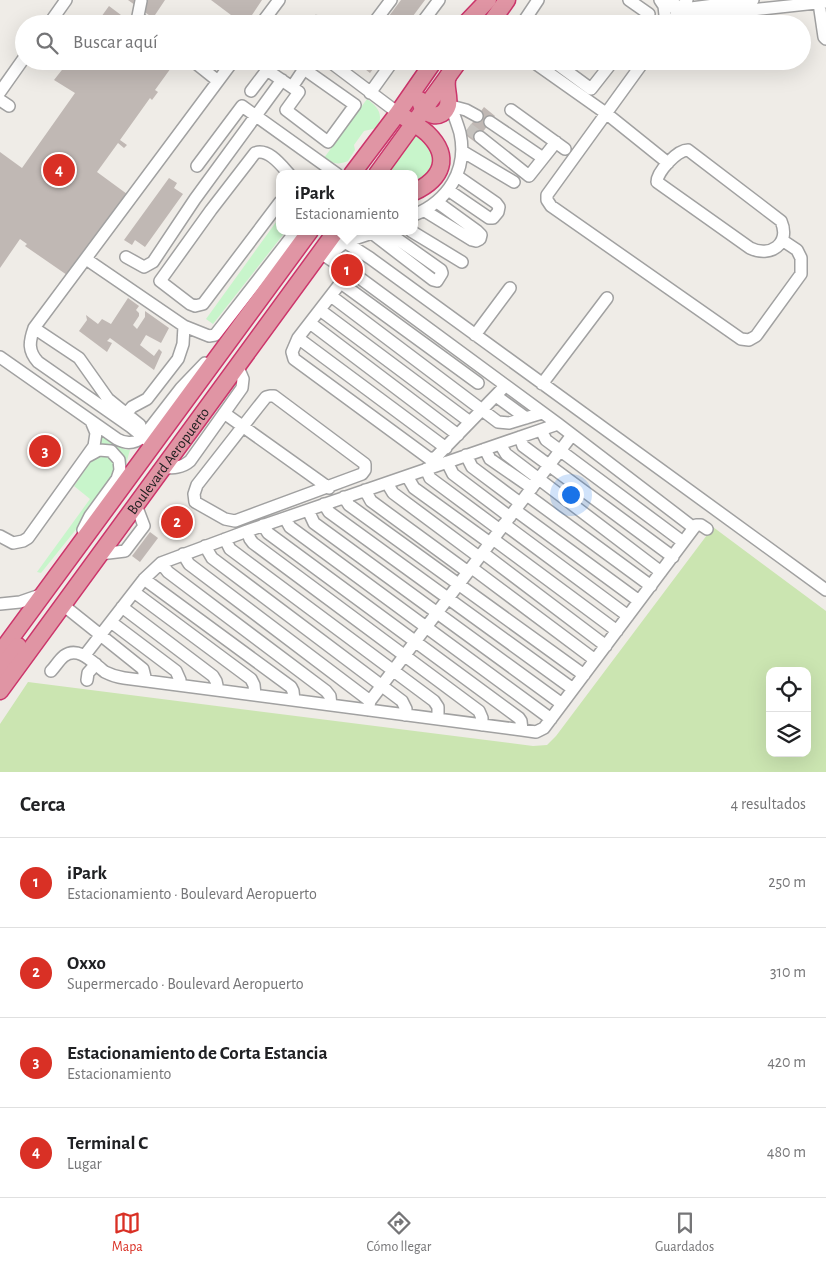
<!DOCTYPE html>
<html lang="es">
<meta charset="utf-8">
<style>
body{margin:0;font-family:"Alegreya Sans",sans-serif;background:#f6f6f6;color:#202124}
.controls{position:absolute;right:15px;bottom:15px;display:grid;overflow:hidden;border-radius:10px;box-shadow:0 5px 20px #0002}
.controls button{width:45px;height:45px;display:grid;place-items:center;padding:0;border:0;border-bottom:1px solid #e0e0e0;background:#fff;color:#202124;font:25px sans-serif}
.you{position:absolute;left:570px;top:494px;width:18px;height:18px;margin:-12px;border:4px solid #fff;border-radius:50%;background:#1a73e8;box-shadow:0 0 0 8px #1a73e833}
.badge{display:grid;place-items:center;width:32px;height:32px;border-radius:50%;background:#d93025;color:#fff;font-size:16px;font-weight:700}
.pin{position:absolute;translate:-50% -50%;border:2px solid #fff;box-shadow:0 1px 5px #0006}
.popup{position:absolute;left:276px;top:170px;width:142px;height:65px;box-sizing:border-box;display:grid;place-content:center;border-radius:10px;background:#fff;filter:drop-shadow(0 1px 4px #0005);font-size:16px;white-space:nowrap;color:#757577}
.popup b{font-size:19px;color:#202124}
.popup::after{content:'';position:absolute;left:50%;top:100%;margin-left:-10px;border:10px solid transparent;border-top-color:#fff}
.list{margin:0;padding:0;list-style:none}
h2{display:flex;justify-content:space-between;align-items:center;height:65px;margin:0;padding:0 20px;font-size:21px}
h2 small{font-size:16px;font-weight:400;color:#757577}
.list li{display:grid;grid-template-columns:32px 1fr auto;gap:15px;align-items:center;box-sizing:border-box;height:90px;padding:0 20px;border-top:1px solid #e0e0e0}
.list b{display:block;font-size:19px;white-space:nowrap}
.list p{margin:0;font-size:16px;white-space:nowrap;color:#757577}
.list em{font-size:16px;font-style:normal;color:#757577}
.icon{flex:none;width:28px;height:28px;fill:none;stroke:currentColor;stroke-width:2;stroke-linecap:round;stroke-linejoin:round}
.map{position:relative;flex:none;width:826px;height:772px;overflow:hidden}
.search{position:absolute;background:#fff;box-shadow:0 5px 20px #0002;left:15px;right:15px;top:15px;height:55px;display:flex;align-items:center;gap:12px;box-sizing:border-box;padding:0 18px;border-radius:28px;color:#757577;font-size:19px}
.sheet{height:425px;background:#fff}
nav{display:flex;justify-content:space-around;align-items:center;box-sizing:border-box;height:70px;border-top:1px solid #e0e0e0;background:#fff;font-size:14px;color:#757577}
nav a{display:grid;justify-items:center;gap:2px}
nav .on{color:#d93025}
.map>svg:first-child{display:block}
</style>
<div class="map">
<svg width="826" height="772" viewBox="0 0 826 772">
<rect width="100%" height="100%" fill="#efece7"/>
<path fill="#cbe5b1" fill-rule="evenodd" d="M713 527 826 611V772H0V724L28 682 533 746 547 745 556 736ZM770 671H807V753H770Z"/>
<path fill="#c8f5cb" d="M367 99C378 107 384 114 377 128L364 131 354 145 355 150 348 161C339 165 332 164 324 158Z
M418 133C431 145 434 156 432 173L415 188 414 174H384L414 135Z
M279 218 280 231H286L213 324 206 319Z
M98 433C110 437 118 450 130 450L126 464C125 461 124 458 122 456 111 445 99 455 98 433Z
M106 451 120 465 86 517 41 573 37 572 90 499 74 486 96 454Z"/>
<path fill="#c0b8b4" d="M128 0H165L153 18Z
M211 0H262L246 24H243Z
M401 0H425L407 24H383Z
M109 6 133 24H96Z
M69 61H176L155 90 158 92 152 100 150 98 120 140 127 145 124 148 118 143 97 172 127 194 67 275 25 246 27 244 20 239 0 268V152L22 168 75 93 54 80Z
M357 61H379L370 73 357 63Z
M484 107 495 116 475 142 464 134Z
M169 178 177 183 174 188 183 194 145 247 135 240 132 245 124 240Z
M128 298 139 306 136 310 139 313V316L133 325 137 329 145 317V311L169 328 161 343 146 335 140 345 154 356 159 349 162 352 154 370 110 338 107 341 112 343 107 352 79 331 87 320 86 315 98 324 102 319 111 324Z
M169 507 193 524 185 535 160 520Z
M150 532 158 538 140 562 132 556Z"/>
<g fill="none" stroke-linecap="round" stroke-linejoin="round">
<path stroke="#c6c3bf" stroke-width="11" stroke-dasharray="11 5.5" stroke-linecap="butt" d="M468 128 480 137"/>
<g stroke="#a1a1a1" stroke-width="14">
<path id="minor" d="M629 0 649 14 641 24
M660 0 664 6 666 24
M141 1 138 16 145 24
M667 1 679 13 686 17 826 2
M819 3 824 37 826 39
M674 4 682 8H691L753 0
M49 24 66 0
M261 24 279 0
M314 24 316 22 319 24
M373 24 391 0
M421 24 439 0
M522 24 538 0
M670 24 687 0
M193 61 218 81
M329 61 398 113
M532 61 607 114 668 163
M553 61 591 89 613 61
M644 61 547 195V200L551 206 741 339 749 340 756 336 801 274V258L797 250 782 240
M251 91 267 70 299 92 286 110 328 142 355 105 304 69 292 87
M0 92 24 58
M370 93 393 61
M0 100 9 106
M451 106 466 110 477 116
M511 110 565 149
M490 122 543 158
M480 137 529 176 556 142
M688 150 781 221C791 244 770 258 750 248L657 182C657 172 677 150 688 150Z
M462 151 514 182
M197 166 242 106 337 174
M448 190 489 218H493L498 212 499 207 496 203 457 176
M280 202 203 304 195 306 190 304 160 281 211 210 255 153C268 148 281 165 289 174
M425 211 472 240 476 241 480 239 481 235 477 231 437 202
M414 215C448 201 468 170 460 133 457 122 452 111 449 100
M336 231 345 242 370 258 826 590
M411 231 462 262
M373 234 433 280 437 281 442 273 441 270 386 231
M322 254 349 272
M126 257 144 267 153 262 195 199 282 80
M327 257 345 242 378 231
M86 259 184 326 209 336 215 335 296 231
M341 283 478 383
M331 296 498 422 509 423 542 413
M320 310 470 422
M310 323 458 435
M34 328 79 358 108 399 140 425
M475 335 510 288
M298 338 446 448
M0 357 117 439C126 444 134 444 143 437L181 388 205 363
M542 384 607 298
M505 386 436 457 430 459 294 359 292 352 298 338 349 272 353 273 558 424 694 528
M270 396H274L365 464V470L362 474 235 521 225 519 195 502 194 494 197 485 258 407 266 397Z
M496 396 526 418
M224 413 329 488
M126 414 132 407 147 399 178 359 183 344 184 326
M541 430 546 440 683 542
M520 437 523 446 673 557
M500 444 506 454 661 572
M153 445 131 427 38 362C28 351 29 342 34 328L233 61
M485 449 490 459 532 488
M466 455 472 467 520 503
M447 462 453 474 510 517
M162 468C173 468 182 468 190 461L242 388 243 379 237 365
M426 469 430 478 500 530
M407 476 414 488 490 543
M387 483 393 493 479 557
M365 490 371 501 468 572
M527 495 651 586
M344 497 349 505 584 675
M324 504 329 512 573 689
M308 510 314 523 562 704
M515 510 639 601
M285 518 290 527 551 719
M504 524 628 616
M263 525 268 533 519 718 521 721 522 730
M83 530 90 516 117 479 120 470 119 460 111 451 99 450 88 456
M247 531 250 539 253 543 479 711 482 718V725
M0 536 13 543 23 541 28 538 94 446 96 433 91 421
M225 539 230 549 434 701 438 707V719
M493 539 617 631
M205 546 212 558 402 701 406 709 405 715
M483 553 606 646
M100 554 125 551 144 526 136 505
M183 554 189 564 370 701
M161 563 168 572 326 691 330 696 331 705
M472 568 595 660
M144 579 291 687 293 691 294 700
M134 592 251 679 254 685 255 695
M0 604 20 602 43 594
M63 605 143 669 146 681
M122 607 213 676 216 681 218 690
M111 622 176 671 180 680 179 685
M85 655 144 579 161 563 247 531 558 424
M51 671C55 667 59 660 64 656 79 645 94 664 105 672 111 675 117 677 124 678L522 730 536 732 544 728 696 525H701L707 529
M87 680 88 673 96 664
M368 710 370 701 572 435"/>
</g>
<g stroke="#cc356b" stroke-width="19">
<g id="highway">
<path d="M465 24 488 0"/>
<path d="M490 24 507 0"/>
<path d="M420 100C422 116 443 122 448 105 450 95 444 86 448 76"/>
<path d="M404 117C412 122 420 127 427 133 452 157 442 179 414 192"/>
<path d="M352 174 398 113 434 61"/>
<path d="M377 174 459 61"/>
<path d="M0 653 310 231"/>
<path d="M0 670 18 646"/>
<path id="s1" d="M0 691 336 231"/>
</g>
</g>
<use href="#minor" stroke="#fff" stroke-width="11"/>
<use href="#highway" stroke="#e095a4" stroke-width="16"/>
</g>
<g text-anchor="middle" stroke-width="4.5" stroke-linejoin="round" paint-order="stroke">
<g font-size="15" fill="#202020" stroke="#fff">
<text dy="5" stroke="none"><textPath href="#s1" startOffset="285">Boulevard Aeropuerto</textPath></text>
</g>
</g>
</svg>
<div class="controls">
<button><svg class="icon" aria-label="locate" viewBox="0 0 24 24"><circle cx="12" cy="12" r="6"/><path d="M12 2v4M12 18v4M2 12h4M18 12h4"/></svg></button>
<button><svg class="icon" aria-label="layers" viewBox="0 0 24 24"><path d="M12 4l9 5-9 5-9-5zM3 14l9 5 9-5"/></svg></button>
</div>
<div class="you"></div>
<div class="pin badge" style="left:347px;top:270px">1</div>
<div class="popup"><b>iPark</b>Estacionamiento</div>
<div class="pin badge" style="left:177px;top:522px">2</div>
<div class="pin badge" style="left:45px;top:451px">3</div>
<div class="pin badge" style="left:59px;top:170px">4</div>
<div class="search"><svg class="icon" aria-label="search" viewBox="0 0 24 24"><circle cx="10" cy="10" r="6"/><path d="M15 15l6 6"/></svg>Buscar aquí</div>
</div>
<section class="sheet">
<h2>Cerca<small>4 resultados</small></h2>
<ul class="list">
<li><span class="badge">1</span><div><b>iPark</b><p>Estacionamiento · Boulevard Aeropuerto</p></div><em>250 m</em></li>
<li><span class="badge">2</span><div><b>Oxxo</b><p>Supermercado · Boulevard Aeropuerto</p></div><em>310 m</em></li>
<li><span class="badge">3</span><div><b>Estacionamiento de Corta Estancia</b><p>Estacionamiento</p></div><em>420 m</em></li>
<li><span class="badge">4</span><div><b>Terminal C</b><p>Lugar</p></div><em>480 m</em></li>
</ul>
</section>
<nav>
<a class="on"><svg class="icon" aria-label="map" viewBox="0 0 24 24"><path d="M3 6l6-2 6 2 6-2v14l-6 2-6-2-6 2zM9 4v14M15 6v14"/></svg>Mapa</a>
<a><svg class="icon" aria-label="directions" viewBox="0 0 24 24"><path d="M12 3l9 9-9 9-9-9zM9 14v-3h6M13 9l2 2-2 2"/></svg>Cómo llegar</a>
<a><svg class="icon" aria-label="saved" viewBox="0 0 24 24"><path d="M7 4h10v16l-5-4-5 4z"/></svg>Guardados</a>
</nav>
